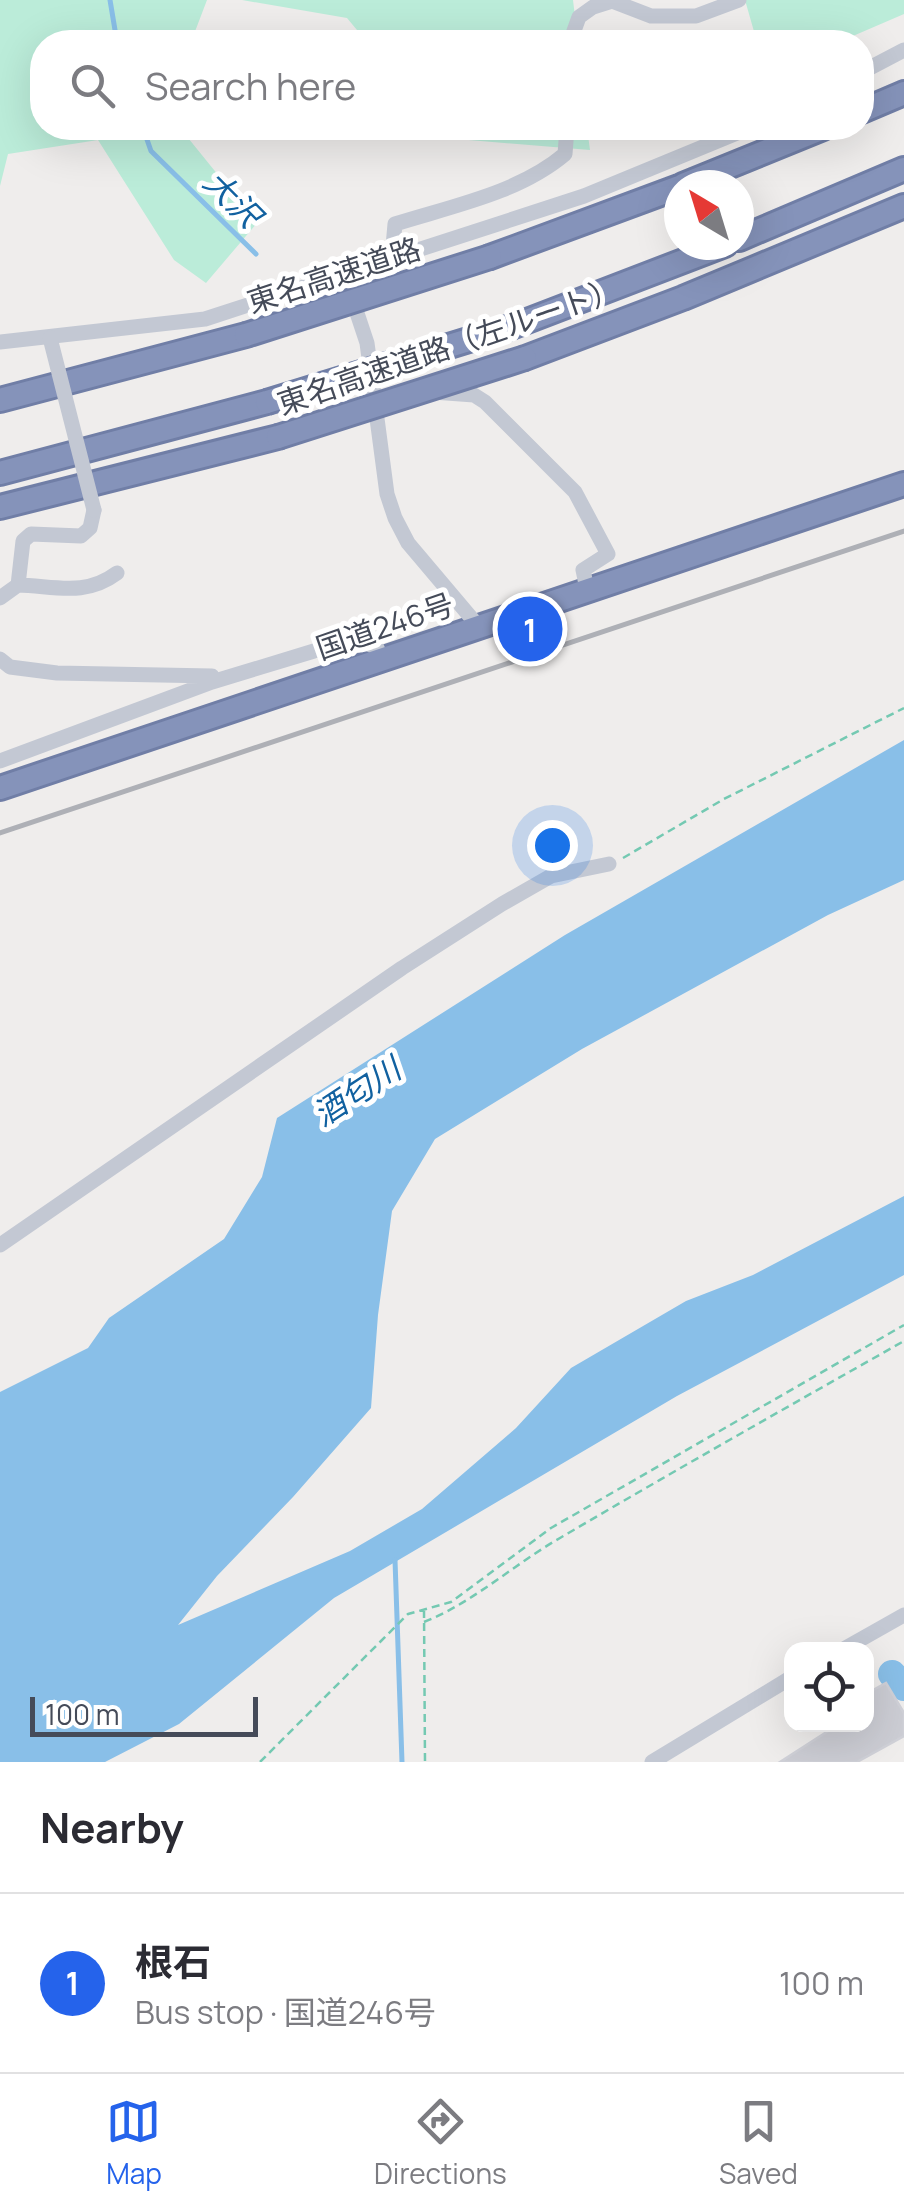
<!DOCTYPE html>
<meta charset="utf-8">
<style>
body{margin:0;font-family:Manrope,"Noto Sans JP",sans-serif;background:#f2f2f3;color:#2b2b33}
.controls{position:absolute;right:30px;bottom:30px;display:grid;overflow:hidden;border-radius:20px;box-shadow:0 10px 40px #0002}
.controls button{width:90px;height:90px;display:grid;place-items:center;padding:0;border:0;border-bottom:2px solid #e1e1e2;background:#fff;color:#2b2b33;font:50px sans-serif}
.compass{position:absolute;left:664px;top:170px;width:90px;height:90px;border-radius:50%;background:#fff;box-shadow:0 10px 40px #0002;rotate:322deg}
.scale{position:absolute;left:30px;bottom:25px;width:228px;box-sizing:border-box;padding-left:10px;border:5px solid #454b59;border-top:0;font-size:28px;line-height:35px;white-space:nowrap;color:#454b59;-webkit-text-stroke:8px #fff;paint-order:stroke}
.you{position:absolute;left:552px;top:845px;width:35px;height:35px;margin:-25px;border:8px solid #fff;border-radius:50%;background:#1a73e8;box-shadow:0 0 0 15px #1a73e833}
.badge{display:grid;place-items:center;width:65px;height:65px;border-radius:50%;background:#2563eb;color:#fff;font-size:32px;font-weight:700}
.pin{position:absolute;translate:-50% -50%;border:5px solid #fff;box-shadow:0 2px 10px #0006}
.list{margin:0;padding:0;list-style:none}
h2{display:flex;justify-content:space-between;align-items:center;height:130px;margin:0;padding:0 40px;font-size:42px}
h2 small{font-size:32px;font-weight:400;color:#7c7c81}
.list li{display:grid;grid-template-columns:65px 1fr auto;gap:30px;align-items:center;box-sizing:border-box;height:180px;padding:0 40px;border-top:2px solid #e1e1e2}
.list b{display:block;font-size:38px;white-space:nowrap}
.list p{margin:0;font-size:32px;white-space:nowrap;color:#7c7c81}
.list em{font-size:32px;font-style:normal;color:#7c7c81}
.icon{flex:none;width:55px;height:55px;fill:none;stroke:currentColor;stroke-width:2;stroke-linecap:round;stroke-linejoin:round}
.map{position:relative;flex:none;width:904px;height:1762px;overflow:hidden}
.search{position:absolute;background:#fff;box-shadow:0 10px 40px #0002;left:30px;right:30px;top:30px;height:110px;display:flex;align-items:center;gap:25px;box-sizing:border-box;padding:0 35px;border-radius:40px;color:#7c7c81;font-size:38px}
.sheet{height:310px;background:#fff}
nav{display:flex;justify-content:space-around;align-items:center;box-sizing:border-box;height:140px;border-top:2px solid #e1e1e2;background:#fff;font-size:28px;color:#7c7c81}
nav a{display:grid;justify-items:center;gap:5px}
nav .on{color:#2563eb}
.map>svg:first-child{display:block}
</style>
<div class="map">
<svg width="904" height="1762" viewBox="0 0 904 1762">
<rect width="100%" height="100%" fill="#efedec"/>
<path fill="#bbecd9" d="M0 0H207L191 42H42V128H180L257 223 206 283 174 260 98 140 8 154 0 186Z
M242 0H573L578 42H367L347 18Z
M745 0H904V14L839 42H757Z
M436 128H587L590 150 445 138Z"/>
<path fill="#89bfe8" d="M904 740V880L828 915 582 1049 435 1139 392 1211 378 1315 371 1408 293 1497 217 1576 178 1625 350 1551 422 1509 516 1428 571 1368 686 1301 753 1275 904 1196V1275L677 1396 334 1598 179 1724 105 1762H0V1392L88 1348 109 1318 224 1239 262 1177 277 1118 565 935Z"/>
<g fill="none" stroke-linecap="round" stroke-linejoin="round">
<path stroke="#89bfe8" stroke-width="5" d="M110 0 117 42
M143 128 151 151 256 254
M395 1560 402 1762"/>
<path stroke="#89bfe8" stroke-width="28" d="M892 1674 904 1687"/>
</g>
<path fill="#cccdd4" stroke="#d0d1d8" stroke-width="2.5" d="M886 1683 904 1713V1736L857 1762H780L839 1724H866V1694Z"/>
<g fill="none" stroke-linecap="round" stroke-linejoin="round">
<g stroke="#707ea6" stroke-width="28">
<path id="highway" d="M862 111 904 93
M683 185 823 128
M739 239 904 169
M490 257 679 187
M514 326 725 245
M525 358 683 298 904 206
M0 400 246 335
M0 473 267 402
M0 507 278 437
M0 788 904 484"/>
</g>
<path stroke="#74c9b2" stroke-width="2.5" stroke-dasharray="8 5" stroke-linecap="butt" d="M623 858 724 799 904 708
M424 1610 425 1762
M424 1622C474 1602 513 1565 560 1538 674 1471 789 1406 904 1341
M260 1762 408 1614 451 1602 551 1528 904 1325"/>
<path stroke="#c3c8d3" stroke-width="15" d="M570 42 579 17 593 7 612 1 651 16H696L739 0
M862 72 904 50
M392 258 395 224C452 206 519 193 565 154L567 128
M344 274 367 343 387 494 395 518 408 543 479 627
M0 342 205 319 584 196 749 128
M433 392 474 395 485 402 575 492 608 554 583 570 587 589
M18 585 23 541 31 534 81 536 90 528 94 510
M0 598 18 585C55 586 85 597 117 573
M0 659 10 667 57 673 212 676
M0 761 212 682 314 651 362 641 377 648 382 660
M0 1245 402 968 502 904 551 876 609 864
M842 1650 904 1615
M652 1762 792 1677"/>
<use href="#highway" stroke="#8593ba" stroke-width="22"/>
<path stroke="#aeb0b6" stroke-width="5" d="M0 833 904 531"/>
<g stroke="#707ea6" stroke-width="28" stroke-linecap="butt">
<path id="highway-bridge" d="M246 335 490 257
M267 402 514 326
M278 437 525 358"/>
</g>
<path stroke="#c3c8d3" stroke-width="15" d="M50 338 94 510"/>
<use href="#highway-bridge" stroke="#8593ba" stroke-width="22"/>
</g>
<g text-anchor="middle" stroke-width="10" stroke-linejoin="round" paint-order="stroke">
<g font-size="30" fill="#454b59" stroke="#fff">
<text transform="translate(334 276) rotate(-18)" y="10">東名高速道路</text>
<text transform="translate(449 347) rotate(-19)" y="10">東名高速道路（左ルート）</text>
<text transform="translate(385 627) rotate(-19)" y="10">国道246号</text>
</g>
<g font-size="32" font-style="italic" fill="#1161a0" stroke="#fff">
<text transform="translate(232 199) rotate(45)" y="11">大沢</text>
<text transform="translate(357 1092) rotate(-33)" y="11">酒匂川</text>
</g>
</g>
</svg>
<div class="controls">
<button><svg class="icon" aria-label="locate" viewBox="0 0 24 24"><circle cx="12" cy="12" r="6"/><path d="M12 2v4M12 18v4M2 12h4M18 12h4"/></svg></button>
</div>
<svg class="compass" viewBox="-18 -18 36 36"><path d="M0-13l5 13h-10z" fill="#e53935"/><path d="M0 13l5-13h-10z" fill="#7c7c81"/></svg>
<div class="scale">100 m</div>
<div class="you"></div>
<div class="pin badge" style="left:530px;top:629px">1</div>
<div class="search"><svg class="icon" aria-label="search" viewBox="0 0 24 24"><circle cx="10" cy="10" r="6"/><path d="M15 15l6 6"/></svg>Search here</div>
</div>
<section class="sheet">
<h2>Nearby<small></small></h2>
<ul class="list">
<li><span class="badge">1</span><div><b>根石</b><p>Bus stop · 国道246号</p></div><em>100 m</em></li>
</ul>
</section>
<nav>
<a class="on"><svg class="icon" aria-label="map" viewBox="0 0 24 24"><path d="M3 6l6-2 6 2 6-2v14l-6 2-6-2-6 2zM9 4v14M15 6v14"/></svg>Map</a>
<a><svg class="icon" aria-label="directions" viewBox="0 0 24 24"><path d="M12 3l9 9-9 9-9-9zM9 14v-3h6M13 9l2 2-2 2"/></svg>Directions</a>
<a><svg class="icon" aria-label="saved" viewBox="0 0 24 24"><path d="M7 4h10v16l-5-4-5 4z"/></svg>Saved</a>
</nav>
